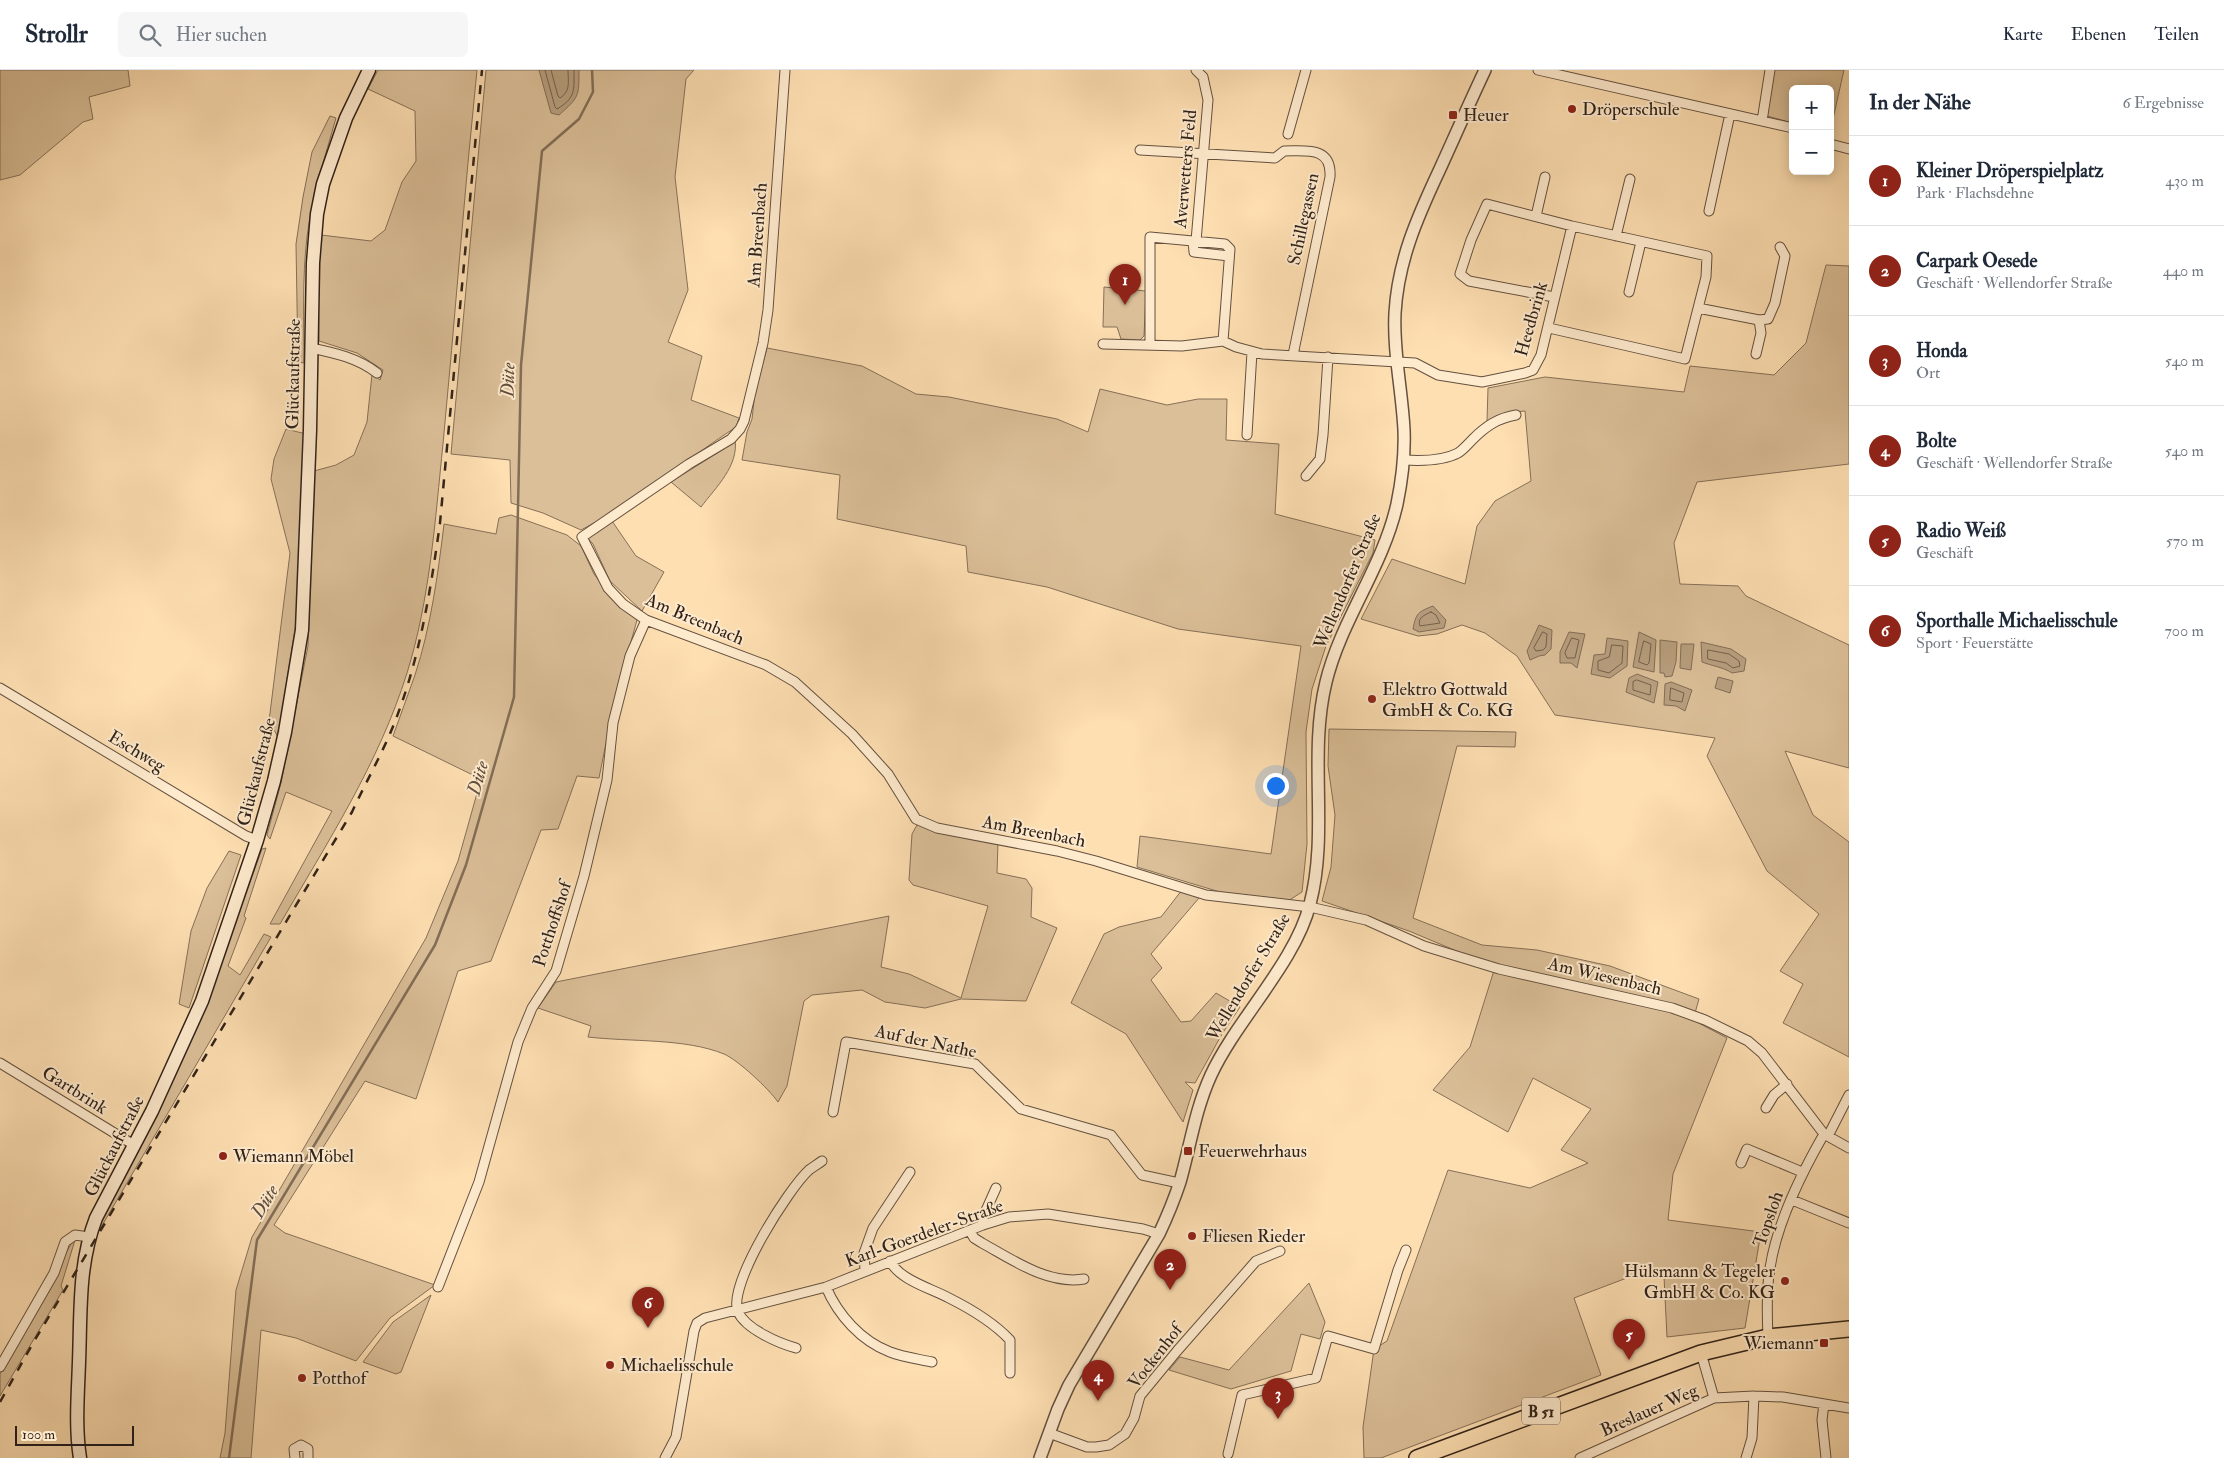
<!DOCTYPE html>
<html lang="de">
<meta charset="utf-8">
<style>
body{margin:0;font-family:"IM FELL Double Pica",serif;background:#f6f6f7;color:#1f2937}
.controls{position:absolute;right:15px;top:15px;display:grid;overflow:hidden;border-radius:8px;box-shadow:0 2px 12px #0003}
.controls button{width:45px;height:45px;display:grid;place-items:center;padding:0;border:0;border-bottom:1px solid #e0e1e3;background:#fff;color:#1f2937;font:25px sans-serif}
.scale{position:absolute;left:15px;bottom:12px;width:119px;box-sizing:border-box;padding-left:5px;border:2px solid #302219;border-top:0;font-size:14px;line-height:18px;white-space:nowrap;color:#302219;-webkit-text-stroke:4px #feeacd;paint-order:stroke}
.you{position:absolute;left:1275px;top:715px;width:18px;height:18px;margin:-12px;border:4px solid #fff;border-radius:50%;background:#1a73e8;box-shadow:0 0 0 8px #1a73e833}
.badge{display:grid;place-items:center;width:32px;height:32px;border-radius:50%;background:#8f2418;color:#fff;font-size:16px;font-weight:700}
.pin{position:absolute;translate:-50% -41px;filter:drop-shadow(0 1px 2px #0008)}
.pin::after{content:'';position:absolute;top:26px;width:18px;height:15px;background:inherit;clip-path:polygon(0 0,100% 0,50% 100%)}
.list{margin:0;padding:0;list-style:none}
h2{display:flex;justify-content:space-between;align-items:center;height:65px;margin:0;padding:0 20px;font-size:21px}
h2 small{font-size:16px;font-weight:400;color:#747a83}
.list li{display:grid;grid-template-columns:32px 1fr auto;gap:15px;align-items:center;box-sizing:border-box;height:90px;padding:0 20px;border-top:1px solid #e0e1e3}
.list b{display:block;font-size:19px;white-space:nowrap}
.list p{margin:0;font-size:16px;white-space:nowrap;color:#747a83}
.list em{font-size:16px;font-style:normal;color:#747a83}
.icon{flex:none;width:28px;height:28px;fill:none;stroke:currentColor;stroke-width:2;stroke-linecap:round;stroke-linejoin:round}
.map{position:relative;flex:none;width:1849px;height:1388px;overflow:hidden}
header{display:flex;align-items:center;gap:30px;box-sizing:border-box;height:70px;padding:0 25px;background:#fff;border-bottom:1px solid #e0e1e3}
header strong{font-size:24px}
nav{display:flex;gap:28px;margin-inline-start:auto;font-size:18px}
.search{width:350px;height:45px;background:#f6f6f7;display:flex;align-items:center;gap:12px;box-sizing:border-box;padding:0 18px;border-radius:8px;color:#747a83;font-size:19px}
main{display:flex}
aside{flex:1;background:#fff}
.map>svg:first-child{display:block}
</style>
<header>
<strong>Strollr</strong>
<div class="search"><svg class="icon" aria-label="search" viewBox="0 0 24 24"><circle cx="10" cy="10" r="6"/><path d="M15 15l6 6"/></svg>Hier suchen</div>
<nav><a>Karte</a><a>Ebenen</a><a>Teilen</a></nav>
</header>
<main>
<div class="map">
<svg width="1849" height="1388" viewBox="0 0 1849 1388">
<rect width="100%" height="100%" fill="#fedfb2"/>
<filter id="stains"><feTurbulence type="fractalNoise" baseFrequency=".004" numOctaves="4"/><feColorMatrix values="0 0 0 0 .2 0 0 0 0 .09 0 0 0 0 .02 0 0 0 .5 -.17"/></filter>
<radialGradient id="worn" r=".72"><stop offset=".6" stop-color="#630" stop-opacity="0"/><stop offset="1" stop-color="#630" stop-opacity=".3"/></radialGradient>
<path fill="#dbbf98" stroke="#867058" d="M0 0H128L130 16 89 27 93 49 83 52 20 105 0 110Z
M378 0H477C464 125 455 249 443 374 435 451 430 529 407 603 379 693 327 773 280 854H270L332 741 286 722 270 769 267 765 281 713 308 576 314 401 336 395 354 385 367 352 372 304 380 310 383 300 357 283 319 271 318 195 321 165 371 171 385 160 402 112 416 91 415 41 368 19Z
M486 0H694L686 9 675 107 688 220 668 272 702 286 691 330 739 348 736 357C684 391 636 432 581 460L543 443 511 433 510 390 451 384Z
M1774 0H1844L1830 62V19H1793V53L1767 46Z
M330 46 336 48C325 87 312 126 307 167 302 209 304 252 304 293L298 292 296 174 303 127 312 82Z
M1826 195 1849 196V394L1697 412 1674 473 1680 514 1738 516 1746 526 1849 575V698L1785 681 1813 745 1849 772V987L1783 953 1803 914 1780 901 1819 844 1767 801 1707 686 1715 668 1555 645 1517 586 1485 563 1462 555 1437 564 1418 566 1361 549 1392 489 1465 514 1477 456 1495 431 1531 411 1525 341 1505 343 1487 351 1488 318 1545 307 1684 322 1690 296 1774 305 1806 273Z
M1104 217 1146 221 1144 266 1140 270 1121 269 1117 257H1103Z
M767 278 862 296 916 324 949 327 1057 349 1088 362 1100 319 1167 335 1198 329H1227L1226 370 1279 374 1275 444 1375 470 1373 483 1326 576 1312 619 1306 662 1307 774 1302 822 1288 831 1230 825 1137 797 1140 766 1271 784 1301 576 1178 559 1047 517 968 502 966 476 837 449 840 405 742 390 747 362 752 349 755 322Z
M286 359 302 363 310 360 297 547 278 667 269 651 290 483 271 409 274 389Z
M735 369C739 396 716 417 701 437L671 412 722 380Z
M511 445 567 465 581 476 594 504 617 534 637 550 614 633 599 708 577 706 558 759 541 760 491 891 458 901 416 1029 365 1011 274 1155 285 1163 435 1215 390 1248 356 1291 296 1268 261 1260 251 1388H220L225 1363 236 1220 252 1167 426 868 458 791 481 709 393 666C400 646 408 625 415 605 431 556 438 504 444 454L496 464 499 448Z
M612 451 636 486 664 502 642 541 610 511 593 474 586 466Z
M1329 659 1516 662 1515 677 1457 676 1413 848 1482 875 1537 880 1610 896 1699 929 1693 950 1727 968 1673 1104 1668 1150 1761 1162 1745 1258 1667 1267 1664 1207 1632 1206 1574 1228 1601 1305 1381 1388H1364L1363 1357 1374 1279 1387 1271 1448 1100 1530 1118 1588 1093 1561 1080 1591 1039 1533 1008 1508 1062 1433 1020 1470 977 1496 894 1459 882 1409 861 1322 831 1331 797 1335 745 1328 696Z
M917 755 998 772 997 803 1026 809 1032 818 1031 847 1057 858 1026 931 961 929 925 938 885 932 862 920 812 925 804 931 787 1016 778 1032C769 1019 738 990 724 984 685 968 630 972 588 967L591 956 538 938 556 912 889 846 881 897 909 904 961 928 988 836 913 815 909 810 912 764Z
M266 778 244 846 246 848 228 896 240 905 264 864 271 867 93 1171 96 1158 206 933 262 779Z
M229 781 241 785 189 938 179 934 191 861 207 818Z
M1182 820 1199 828 1151 884 1162 898 1151 910 1181 952 1191 951 1216 923 1240 937 1222 964 1195 1013 1185 1012 1193 1020 1183 1052 1126 964 1071 933 1104 864 1119 857 1161 847Z
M75 1170 61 1216 63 1220 0 1326V1304L72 1172Z
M1309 1213 1325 1252 1320 1269 1301 1264 1291 1301 1231 1319 1169 1300 1180 1287 1229 1300Z
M431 1225 401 1302 396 1304 363 1292 393 1252Z"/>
<path fill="#b89f7e" stroke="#826d56" d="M539 0H579C579 27 579 27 559 45L551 43Z
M1433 536 1446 550 1444 558 1419 562 1413 559C1416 543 1418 542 1433 536Z
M1539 555 1552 560 1551 579 1545 585 1539 586 1530 590 1527 581Z
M1569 562 1585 564 1577 598 1571 593H1560V582Z
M1639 562 1656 570 1654 602 1633 597Z
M1607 568 1628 571 1627 596 1610 608 1591 604 1594 585 1605 584Z
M1660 570 1677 572 1676 592 1672 606 1665 607 1664 603H1660Z
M1701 572 1731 579 1746 589 1744 601 1732 603C1723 597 1712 596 1702 592Z
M1681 574H1694L1691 600 1680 598Z
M1637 604 1658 612 1654 633 1626 622 1629 608Z
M1718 607 1733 611 1730 623 1715 618Z
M1671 612 1692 620 1685 641 1676 636 1664 635 1665 614Z"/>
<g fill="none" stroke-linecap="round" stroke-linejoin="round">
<path stroke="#74604c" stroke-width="1" d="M545 0 555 37 557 39C576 28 574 20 574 0
M551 0 558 26 560 28C571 21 568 11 568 0
M1431 542 1436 545 1440 553 1420 556C1417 548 1424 545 1431 542Z
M1543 562 1547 564 1546 577 1543 580 1536 581 1534 578Z
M1572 568 1579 570 1575 588H1567L1565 583Z
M1644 571 1651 574 1649 593 1647 595 1639 592Z
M1612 575 1623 576 1622 593 1609 603 1598 600V591L1609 587Z
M1708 580 1729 584 1739 591 1740 596 1733 598 1726 593 1708 589Z
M1637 610 1651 615 1650 625 1633 620V612Z
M1671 618 1684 623 1682 632 1670 630Z"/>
<path stroke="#826d56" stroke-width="2.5" d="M229 1388 257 1170 435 875 466 795 514 627 521 295 542 81 579 49 593 22 592 0"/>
<g stroke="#64513f" stroke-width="11">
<path id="minor" d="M785 0 768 240 763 273 744 351 740 359 731 369 689 394 582 467 608 518 623 534 646 550 766 595 795 612 852 664 888 704 916 749 937 758 1057 781 1096 791 1206 825 1310 837 1366 850 1424 876 1499 899 1672 938 1705 950 1748 971 1762 983 1824 1064 1849 1078
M1196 0 1203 7 1208 30 1196 171
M1538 0 1793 58
M1762 51 1770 0
M1288 64 1306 0
M1830 74 1849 79
M1140 80 1275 88 1284 81C1306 81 1332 76 1330 107L1293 285
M1709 141 1730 44
M1536 146 1545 107
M1616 166 1630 109
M1193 171 1194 182 1229 186
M1629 222 1641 172
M1698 238 1759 250 1768 249 1775 233 1785 186 1780 177
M1549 258 1685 289 1706 207 1707 186 1572 156 1487 134 1471 170 1460 204 1469 211 1554 227
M1103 274 1182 276 1223 271
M1150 275V167L1225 174 1230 179 1223 271 1236 277 1262 284 1415 293 1438 305 1482 312 1525 303 1533 300 1541 285 1572 156
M311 278C335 283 358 288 377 303
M1756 284 1761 263 1759 250
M1247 365 1252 282
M1404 390C1420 391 1443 391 1458 383 1463 380 1468 374 1473 369 1486 356 1498 348 1516 345
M1306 406 1320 389 1323 365 1328 287
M0 618 246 766 257 770
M0 993 134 1075
M1766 1038 1774 1025 1787 1014
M833 1042 846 972 975 994 1021 1039 1111 1065 1142 1105 1179 1113
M1828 1066 1849 1025
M1741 1093 1747 1079 1802 1102
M1792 1130 1849 1153
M983 1155V1147L996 1118
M970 1161 974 1168 982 1173C1013 1190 1048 1215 1084 1209
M890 1191C900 1210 930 1218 949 1228 969 1238 994 1253 1010 1270V1303
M865 1200 864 1183 873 1158 910 1102
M438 1217 479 1112 518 972 532 938 556 901 584 806 607 710 613 653 630 586 646 550
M826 1217C838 1245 861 1271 890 1282 903 1287 918 1289 932 1292
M1768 1267C1767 1245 1766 1220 1770 1198 1777 1152 1801 1104 1824 1064
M796 1278C778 1273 746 1259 738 1242 727 1215 789 1118 809 1100 813 1097 818 1094 822 1091
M0 1297 54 1203 65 1172 75 1165 89 1167
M1714 1328 1754 1326 1783 1327 1849 1338
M1824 1334 1822 1350 1826 1388
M1049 1363 1087 1377H1096L1109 1375 1125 1364 1134 1348 1140 1326 1177 1281 1256 1191 1280 1181
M1228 1384 1242 1325 1316 1308 1328 1266 1374 1279 1398 1200 1406 1180
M295 1388 294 1379 301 1375 308 1379V1388
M665 1388 676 1367 694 1261 697 1253 705 1248 826 1217 983 1155 1009 1147 1048 1144 1143 1159 1159 1164
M1580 1388 1714 1328 1701 1283
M1746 1388 1752 1368 1754 1326"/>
</g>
<g stroke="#64513f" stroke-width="14">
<path id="tertiary" d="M1040 1388 1058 1339 1069 1315 1159 1164C1167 1147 1174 1130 1180 1112 1190 1077 1195 1040 1211 1005 1237 949 1295 893 1310 834 1329 761 1308 686 1326 612 1341 550 1383 497 1397 434 1402 410 1405 385 1404 360 1402 320 1393 282 1395 243 1398 191 1417 148 1439 101 1454 68 1469 34 1485 0"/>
</g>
<g stroke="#302219" stroke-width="15">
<path id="secondary" d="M80 1388C75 1357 78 1323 79 1292 81 1242 78 1195 96 1148L152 1041 202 931 257 770 274 711 285 662 302 560 310 360 313 193 317 144 323 114 346 48 369 0"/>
</g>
<g stroke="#302219" stroke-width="18">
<path id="primary" d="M1417 1388 1701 1283 1768 1267 1849 1259"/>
</g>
<use href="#minor" stroke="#feeacd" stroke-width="9"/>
<use href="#tertiary" stroke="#feeacd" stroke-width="11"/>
<use href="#secondary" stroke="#feeacd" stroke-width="12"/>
<use href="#primary" stroke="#fedfb2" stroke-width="15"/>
<path stroke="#302219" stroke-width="2.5" stroke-dasharray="9 9" stroke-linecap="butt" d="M0 1332 33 1273 352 742C364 716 378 691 389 666 418 599 430 525 440 453L482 0"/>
</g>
<g fill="#8f2418" stroke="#feeacd" stroke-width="2">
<circle cx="1572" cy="39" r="5"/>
<rect x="1448" y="40" width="10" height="10" rx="2.5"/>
<circle cx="1372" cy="629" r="5"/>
<rect x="1183" y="1076" width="10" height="10" rx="2.5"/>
<circle cx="223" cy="1086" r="5"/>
<circle cx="1192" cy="1166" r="5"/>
<circle cx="1785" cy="1211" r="5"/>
<rect x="1819" y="1268" width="10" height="10" rx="2.5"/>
<circle cx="610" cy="1295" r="5"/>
<circle cx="302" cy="1308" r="5"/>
</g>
<g text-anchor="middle" stroke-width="4" stroke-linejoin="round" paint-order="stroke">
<rect fill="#feeacd" stroke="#6e5e4f" stroke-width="1" x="1522" y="1327.5" width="38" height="27" rx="4"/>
<g font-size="16" font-weight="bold" fill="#302219">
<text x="1541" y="1347">B 51</text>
</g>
<g font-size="18" fill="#302219" stroke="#feeacd" text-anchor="start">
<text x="1582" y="45">Dröperschule</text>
<text x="1463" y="51">Heuer</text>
<text x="1382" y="625">Elektro Gottwald<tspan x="1382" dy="21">GmbH &amp; Co. KG</tspan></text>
<text x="1198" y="1087">Feuerwehrhaus</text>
<text x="233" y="1092">Wiemann Möbel</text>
<text x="1202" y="1172">Fliesen Rieder</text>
<text x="1775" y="1207" text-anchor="end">Hülsmann &amp; Tegeler<tspan x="1775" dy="21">GmbH &amp; Co. KG</tspan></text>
<text x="1814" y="1279" text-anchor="end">Wiemann</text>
<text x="620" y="1301">Michaelisschule</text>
<text x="312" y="1314">Potthof</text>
</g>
<g font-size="18" fill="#302219" stroke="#feeacd">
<text transform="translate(1185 99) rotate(-85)" y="6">Averwetters Feld</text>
<text transform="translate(1303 149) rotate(-78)" y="6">Schillegassen</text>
<text transform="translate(757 165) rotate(-86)" y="6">Am Breenbach</text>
<text transform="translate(1531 249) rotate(-74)" y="6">Heedbrink</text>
<text transform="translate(293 304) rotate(-89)" y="6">Glückaufstraße</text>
<text transform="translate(1347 511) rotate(-67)" y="6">Wellendorfer Straße</text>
<text transform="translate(695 549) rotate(23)" y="6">Am Breenbach</text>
<text transform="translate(137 681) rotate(31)" y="6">Eschweg</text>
<text transform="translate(256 702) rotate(-76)" y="6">Glückaufstraße</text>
<text transform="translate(1034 761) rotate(11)" y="6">Am Breenbach</text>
<text transform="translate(552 854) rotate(-72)" y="6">Potthoffshof</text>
<text transform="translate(1605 906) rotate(13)" y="6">Am Wiesenbach</text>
<text transform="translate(1248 907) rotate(-59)" y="6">Wellendorfer Straße</text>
<text transform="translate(926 971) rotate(12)" y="6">Auf der Nathe</text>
<text transform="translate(75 1020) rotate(32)" y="6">Gartbrink</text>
<text transform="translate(114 1076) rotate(-63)" y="6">Glückaufstraße</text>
<text transform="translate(1768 1149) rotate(-71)" y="6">Topsloh</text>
<text transform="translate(924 1163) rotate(-20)" y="6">Karl-Goerdeler-Straße</text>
<text transform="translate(1155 1286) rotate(-52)" y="6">Vockenhof</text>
<text transform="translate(1649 1340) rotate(-24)" y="6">Breslauer Weg</text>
</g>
<g font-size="19" font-style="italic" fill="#604e3c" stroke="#feeacd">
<text transform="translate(507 310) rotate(-88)" y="7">Düte</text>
<text transform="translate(477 708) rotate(-74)" y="7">Düte</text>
<text transform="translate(264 1131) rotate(-59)" y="7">Düte</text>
</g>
</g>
<rect width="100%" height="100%" filter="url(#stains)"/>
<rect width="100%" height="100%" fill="url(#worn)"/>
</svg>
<div class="controls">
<button>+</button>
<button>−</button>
</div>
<div class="scale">100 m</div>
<div class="you"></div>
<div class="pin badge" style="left:1125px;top:235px">1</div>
<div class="pin badge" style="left:1170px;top:1220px">2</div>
<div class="pin badge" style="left:1278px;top:1349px">3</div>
<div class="pin badge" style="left:1098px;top:1331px">4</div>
<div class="pin badge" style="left:1629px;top:1290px">5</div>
<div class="pin badge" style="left:648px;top:1258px">6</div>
</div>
<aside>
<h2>In der Nähe<small>6 Ergebnisse</small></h2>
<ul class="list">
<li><span class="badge">1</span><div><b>Kleiner Dröperspielplatz</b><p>Park · Flachsdehne</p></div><em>430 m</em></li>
<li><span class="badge">2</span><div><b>Carpark Oesede</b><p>Geschäft · Wellendorfer Straße</p></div><em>440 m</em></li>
<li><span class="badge">3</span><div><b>Honda</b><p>Ort</p></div><em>540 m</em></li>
<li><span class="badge">4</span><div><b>Bolte</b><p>Geschäft · Wellendorfer Straße</p></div><em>540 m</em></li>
<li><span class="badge">5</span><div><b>Radio Weiß</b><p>Geschäft</p></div><em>570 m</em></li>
<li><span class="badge">6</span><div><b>Sporthalle Michaelisschule</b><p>Sport · Feuerstätte</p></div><em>700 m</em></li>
</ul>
</aside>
</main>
